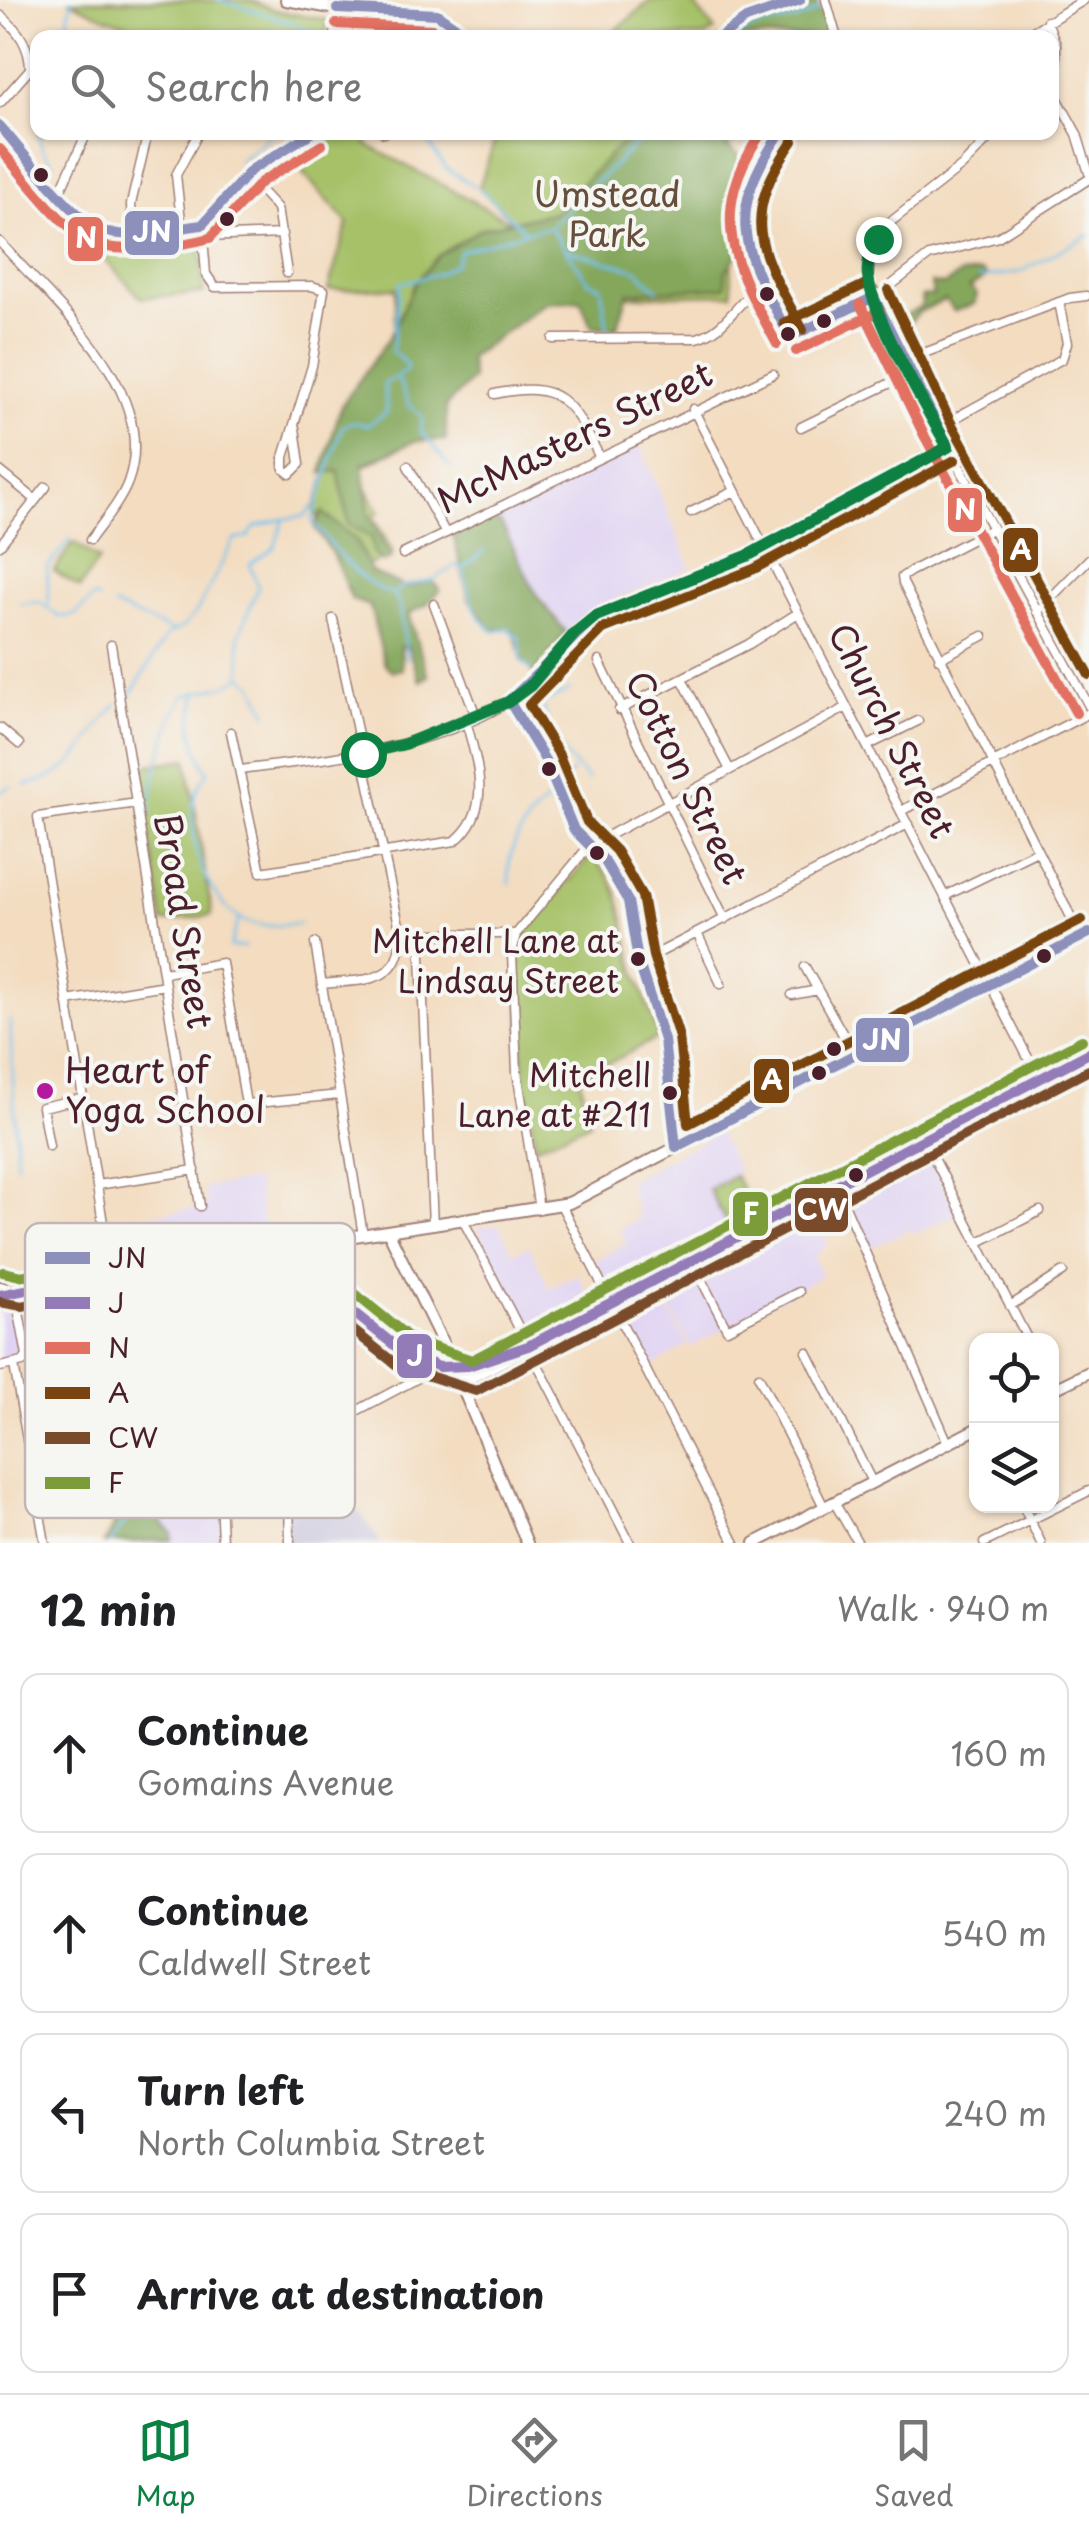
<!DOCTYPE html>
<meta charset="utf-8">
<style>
body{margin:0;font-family:"Playpen Sans",sans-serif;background:#f6f6f6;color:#202124}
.controls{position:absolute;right:30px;bottom:30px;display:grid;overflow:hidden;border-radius:20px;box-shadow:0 2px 8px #0004}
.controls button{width:90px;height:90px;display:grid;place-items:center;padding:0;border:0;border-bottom:2px solid #e0e0e0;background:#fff;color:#202124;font:50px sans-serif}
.stop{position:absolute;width:30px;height:30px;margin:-22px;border:8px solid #0b8043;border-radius:50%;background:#fff}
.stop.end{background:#0b8043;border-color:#fff;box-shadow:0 2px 10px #0008}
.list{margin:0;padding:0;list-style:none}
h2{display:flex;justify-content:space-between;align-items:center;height:130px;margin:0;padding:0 40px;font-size:42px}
h2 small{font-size:32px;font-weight:400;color:#757577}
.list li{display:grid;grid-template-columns:65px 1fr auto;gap:30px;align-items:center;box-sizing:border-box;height:160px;margin:0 20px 20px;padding:0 20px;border:2px solid #e0e0e0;border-radius:20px}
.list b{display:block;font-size:38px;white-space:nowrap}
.list p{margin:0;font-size:32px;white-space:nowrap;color:#757577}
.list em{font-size:32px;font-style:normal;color:#757577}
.icon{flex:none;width:55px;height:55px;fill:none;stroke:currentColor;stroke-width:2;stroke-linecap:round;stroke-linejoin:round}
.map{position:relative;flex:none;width:1089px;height:1543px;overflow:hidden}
.search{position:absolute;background:#fff;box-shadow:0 2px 8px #0004;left:30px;right:30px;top:30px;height:110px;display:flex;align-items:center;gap:25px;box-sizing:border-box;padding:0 35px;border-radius:20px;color:#757577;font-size:38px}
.sheet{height:850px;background:#fff}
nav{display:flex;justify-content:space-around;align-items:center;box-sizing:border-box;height:140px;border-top:2px solid #e0e0e0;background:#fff;font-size:28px;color:#757577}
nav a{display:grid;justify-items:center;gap:5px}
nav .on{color:#0b8043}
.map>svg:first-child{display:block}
</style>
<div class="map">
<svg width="1089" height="1543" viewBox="0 0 1089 1543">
<rect width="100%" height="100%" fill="#f6f6f2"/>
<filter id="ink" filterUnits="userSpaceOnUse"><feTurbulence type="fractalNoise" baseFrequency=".01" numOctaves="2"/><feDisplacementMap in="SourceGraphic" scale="20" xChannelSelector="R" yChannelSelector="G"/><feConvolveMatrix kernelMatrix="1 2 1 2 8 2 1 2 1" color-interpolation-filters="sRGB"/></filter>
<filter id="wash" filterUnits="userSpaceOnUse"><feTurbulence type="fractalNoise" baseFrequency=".0048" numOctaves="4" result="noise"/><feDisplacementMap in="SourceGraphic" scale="40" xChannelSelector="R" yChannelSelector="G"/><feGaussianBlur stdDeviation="2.25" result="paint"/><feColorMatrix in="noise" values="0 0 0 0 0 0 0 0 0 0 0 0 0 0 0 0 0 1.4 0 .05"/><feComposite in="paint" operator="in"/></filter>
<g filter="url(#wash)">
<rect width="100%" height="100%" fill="#f3dcbf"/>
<path fill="#e1d4f3" d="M639 443 691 568 601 605 567 632 517 566 494 515Z
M718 1132 739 1172 710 1187 729 1225 608 1287 594 1261 627 1243 619 1229 639 1219 628 1181Z
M919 1154 927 1156 958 1213 915 1234 910 1229 870 1248 846 1194Z
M256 1180 266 1242 113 1262 106 1221 207 1207 204 1187Z
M812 1213 828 1243 814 1257 821 1276 691 1347 659 1288Z
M498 1224 513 1253 529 1246 548 1286 546 1289 579 1275 586 1289 583 1302 529 1329 477 1228Z
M659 1293 688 1345 652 1366 624 1311Z
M12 1301 22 1358 0 1362V1303Z
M114 1477 225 1483 222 1543H119Z"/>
<path fill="#c5c0da" d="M288 1454 355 1506 381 1543H284L278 1490 268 1465Z"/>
<path fill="#a6c167" stroke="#787049" stroke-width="2.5" d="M69 0H250L277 11 327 20 326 37C230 38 156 48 69 0Z
M651 0H690L715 30 705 37H608Z
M326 133H369L366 144 517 225 479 188 497 133H729L732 294 409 301 389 432 398 449 357 470 379 512 373 516 393 553 357 571 314 511 343 425 393 358 396 288 328 290 348 223 290 159Z
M200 231 204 293 141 298 86 239Z
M73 542 99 559 80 588 54 571Z
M187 759 212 915 163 922 138 767Z
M591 856C625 885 622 923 633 962 640 988 651 1011 658 1037L580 1079 589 1123 536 1146 524 1081 518 950 527 928Z
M735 1176 753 1210 727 1224 709 1189Z"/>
<path fill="#84a75c" stroke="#676344" stroke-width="2.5" d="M811 1H815L826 22 825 37 730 38 757 20Z
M631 133H724L726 146 745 159 737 188 739 253 726 271 725 287 628 293 617 328 592 327 580 300 545 303 469 358 472 379 446 406V440L415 441 363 464 369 516 391 558 383 562 374 554 371 537 349 526 338 471 322 473 341 406 390 337 415 283 438 256 480 229 555 212Z
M982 272 987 277 970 287 977 294 974 304 954 311 945 300 919 312 905 328 894 321 922 306 921 297 933 295 931 283 944 285 961 274Z
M322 512 357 541 371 572 405 587 432 581 440 590 426 605 408 614 428 676 420 681 408 647H401L402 669 393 671 385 665 370 606 352 600 332 553 314 527Z
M488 518 501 523 537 596 566 632 534 674 522 660 514 632 507 628 492 630 469 599 453 534Z
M112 1388 206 1427 210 1439 236 1452 259 1455C236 1486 164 1468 155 1516L172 1533V1540L104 1543C117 1527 119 1509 113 1490L96 1481 87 1426 118 1421Z"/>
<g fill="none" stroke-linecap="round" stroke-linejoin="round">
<path stroke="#72c1ed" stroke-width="2.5" d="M72 0 68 17 74 38
M218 0 293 23 320 38
M736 38C759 17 798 28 820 7
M38 132 42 149 54 164
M437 132 430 145 446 168 481 190 526 232 550 227 648 132
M239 161 275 132
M49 201 52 198
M550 227 588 281 601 287 608 333
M526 232 460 251 456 263 440 273 400 283 392 352 406 363V371L384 384 387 412 368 425 351 422 342 427 312 521C332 546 362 588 394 594L403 586 433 580 456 565 463 569C468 594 474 618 495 632L508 628 519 639 521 661 531 670
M567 250 637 270 658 290
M980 278 1020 272 1089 235
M398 379 409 405 423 417 421 431 450 467
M463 569 483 551
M394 594 400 607 407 659
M49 603 47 568 70 539
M20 604 40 602 59 617 75 615 94 597 99 600
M114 606 172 631
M243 677 253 684 268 714
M198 691C187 723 193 744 208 773 174 808 201 895 239 918 256 929 282 925 300 924
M538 691C548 705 542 718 549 731 560 754 573 762 588 780
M128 699 167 635 183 627 197 611 234 540 248 537 255 527 282 519
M546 702 570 690
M561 780 572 772
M26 785C82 773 80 743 117 704
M0 792 11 786
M149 815 155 774 172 718 184 696 226 685 242 676 239 636 258 587 250 564 274 548 284 519 305 516 312 507
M510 884C503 853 525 816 553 797
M238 920 230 947H244
M10 1019 17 1165
M111 1543 133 1510 142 1484 169 1464 187 1434 199 1435 200 1426"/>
</g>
</g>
<g filter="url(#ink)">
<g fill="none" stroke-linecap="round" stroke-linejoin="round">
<g stroke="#9e7e75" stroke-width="11">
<path id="minor" d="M826 0 837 38
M0 15C18 29 30 46 30 69L0 103
M1047 21 1056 44V96
M335 38 337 9
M1022 38 1084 0
M1052 97 1056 96 1077 134 1089 173
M0 126 59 193 100 230 132 233 202 225 251 170 314 132
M781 132C716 213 746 255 790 337L880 294 929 256 998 237 1089 179
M995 132 962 166 888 224 871 251 868 279 909 374 1089 706
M384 133V132
M246 175 277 208 287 273
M59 193 86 135
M202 225 206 274 215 287 312 286 324 290 312 366 284 457V469L290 474 300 464 295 428
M182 230 176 175 199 132
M132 233 131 204 148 132
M204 237 282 234
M0 242C54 304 161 390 128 482 120 503 103 522 90 540
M553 339 697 338C729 329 735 300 765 285
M903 361 1070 298 1086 296
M495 394C560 380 572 401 599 456
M693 409 1039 1079
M801 427 909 374
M937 428 1062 359 1067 343 1059 302
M408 466 445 532
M0 471 36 500
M691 512 735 491
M992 529 911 571 902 577 903 583 1081 937
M0 545 46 487
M403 554 773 374
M434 604 476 716
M1037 612 1089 559
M111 645 200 1206
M939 659 983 636
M599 661 725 919
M682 679 730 770
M509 701 545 760 574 830 604 860 628 901 638 960 664 1040 676 1147
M619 710 749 644 798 613
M0 728 19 744
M231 732 261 872 455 841C494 809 477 763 466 721
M867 746 918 721
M240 770C328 758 447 748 521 693 550 672 565 636 596 616L747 556 948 447
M901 811 1089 713
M945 896 1037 851
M697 933 721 984
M401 934H516
M420 934 433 1225
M315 943 363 1235
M639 963 908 824
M805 967 854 1054
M164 973 222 963 246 1104 340 1095
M322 984C363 979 400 986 401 934L333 619
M792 995 818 990
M67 1001 165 985
M924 1139 1028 1340
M49 1146 42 1107 83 1098
M97 1185 195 1170
M836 1185 948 1443
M561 1205 735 1543
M539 1209 517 1072 512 954 516 934 589 846 847 707
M463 1220 630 1543
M977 1243 1040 1211
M691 1260 727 1329 799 1292
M111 1273 38 817 137 803
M321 1286 317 1299 326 1337
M1010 1306 1063 1272
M278 1344 350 1331 364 1321
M807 1352 872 1482
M14 1365 45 1543
M0 1367 23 1362 27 1356 15 1291
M759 1377 824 1507
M270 1460 289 1500 290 1543
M834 1502 858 1543
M1023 1506 1041 1543
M222 1543 220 1493 227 1480 439 1367
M984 1543 1089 1491"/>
</g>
<g stroke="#9e7e75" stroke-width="14">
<path id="tertiary" d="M286 0 337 9 437 14 473 38
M718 38 746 19 800 0
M388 1231 451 1360 527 1543
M257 1251 569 1203 1089 933
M0 1287 15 1291
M1052 1390 1089 1372
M755 1543 976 1429"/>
</g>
<g stroke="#9e7e75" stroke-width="15">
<path id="secondary" d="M0 1295 118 1272 262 1254 303 1271 405 1353 473 1376 1089 1053
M455 1370 528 1346"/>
</g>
<use href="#minor" stroke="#fff" stroke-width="8"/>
<use href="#tertiary" stroke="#fff" stroke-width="10"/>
<use href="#secondary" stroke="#fff" stroke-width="11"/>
<g stroke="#f6f6f2" stroke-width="18">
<path id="bus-1" d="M337 9 437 14 472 38
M719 38 746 19 800 0
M0 126C23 152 70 215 99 229 126 242 174 228 202 225L251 170 313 132
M781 132C721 218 745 253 790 337
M874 297 948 447
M790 337 874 297
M509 701 596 616 747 556 948 447
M509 701 545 760 574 830 604 860 628 901 638 960 664 1040 676 1147
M676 1147 1089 933"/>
</g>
<g stroke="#f6f6f2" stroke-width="18">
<path id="bus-2" d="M0 1295 118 1272 262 1254 296 1266 399 1349 439 1367 468 1366 528 1346 1089 1053"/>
</g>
<g stroke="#f6f6f2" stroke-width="18">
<path id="bus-3" d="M336 24 432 29 445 38
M762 132C706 214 734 266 777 344
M0 149C24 176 61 228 93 243 117 255 185 245 210 238L261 182 322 145
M860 304 924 435 1076 713
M796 351 880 311"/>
</g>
<g stroke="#f6f6f2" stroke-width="18">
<path id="bus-4" d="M793 141C737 221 761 252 803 330
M888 290 950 421 1089 675
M784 323 868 283
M955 460 754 569 603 629 529 705 558 753 587 822 616 851 642 896 653 956 679 1037 688 1124 1082 920"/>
</g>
<g stroke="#f6f6f2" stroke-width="18">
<path id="bus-5" d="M0 1302 22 1306 120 1287 260 1269 295 1284 398 1366 476 1391 1089 1070"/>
</g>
<g stroke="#f6f6f2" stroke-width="18">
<path id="bus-6" d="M3 1272 21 1276 116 1257 265 1239 311 1258 412 1340 472 1360 1082 1040"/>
</g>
<use href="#bus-1" stroke="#8c90ba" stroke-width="10"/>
<use href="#bus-2" stroke="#937bb8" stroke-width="10"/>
<use href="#bus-3" stroke="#e27162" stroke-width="10"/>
<use href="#bus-4" stroke="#794410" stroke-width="10"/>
<use href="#bus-5" stroke="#7a4b2a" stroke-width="10"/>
<use href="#bus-6" stroke="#7b9c39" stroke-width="10"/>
</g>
</g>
<g fill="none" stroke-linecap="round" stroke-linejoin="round" filter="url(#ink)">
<path stroke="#0b8043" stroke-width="12" d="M363 754 405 744 508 702 530 686 575 633 596 616 747 556 948 447C925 406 874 321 868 276 866 263 871 251 878 239"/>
</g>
<g fill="#4a1f2b" stroke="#f6f6f2" stroke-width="4">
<circle cx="41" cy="175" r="9"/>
<circle cx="227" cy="219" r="9"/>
<circle cx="767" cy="294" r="9"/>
<circle cx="824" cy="321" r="9"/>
<circle cx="788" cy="334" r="9"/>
<circle cx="549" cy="769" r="9"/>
<circle cx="597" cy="853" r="9"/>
<circle cx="1044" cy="956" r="9"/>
<circle cx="638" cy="959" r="9"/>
<circle cx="834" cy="1049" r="9"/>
<circle cx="819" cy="1073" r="9"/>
<circle cx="670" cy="1093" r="9"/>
<circle cx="856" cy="1175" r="9"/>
</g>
<circle fill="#b5179e" stroke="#f6f6f2" stroke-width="4" cx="45" cy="1091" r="10"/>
<g text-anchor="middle" stroke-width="8" stroke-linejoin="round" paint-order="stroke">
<g font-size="32" fill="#4a1f2b" stroke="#f6f6f2" text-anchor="end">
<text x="619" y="953">Mitchell Lane at<tspan x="619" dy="40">Lindsay Street</tspan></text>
<text x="651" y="1087">Mitchell<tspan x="651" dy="40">Lane at #211</tspan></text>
</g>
<g font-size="35" fill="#66503d" stroke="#f6f6f2">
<text x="607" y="207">Umstead<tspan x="607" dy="40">Park</tspan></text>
</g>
<g font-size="35" fill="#4a1f2b" stroke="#f6f6f2">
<text transform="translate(575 438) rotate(-26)" y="12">McMasters Street</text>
<text transform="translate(891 731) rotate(63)" y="12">Church Street</text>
<text transform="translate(686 778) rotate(64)" y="12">Cotton Street</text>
<text transform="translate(183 921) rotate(81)" y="12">Broad Street</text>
</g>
<g font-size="35" fill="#4a1f2b" stroke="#f6f6f2" text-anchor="start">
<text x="65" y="1083">Heart of<tspan x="65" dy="40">Yoga School</tspan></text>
</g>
</g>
<rect x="25" y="1223" width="330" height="295" rx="15" fill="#f6f6f2" stroke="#c2b6b6" stroke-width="2.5"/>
<rect x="45" y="1252" width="45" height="12" fill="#8c90ba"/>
<rect x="45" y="1297" width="45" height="12" fill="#937bb8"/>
<rect x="45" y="1342" width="45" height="12" fill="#e27162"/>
<rect x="45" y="1387" width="45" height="12" fill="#794410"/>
<rect x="45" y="1432" width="45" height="12" fill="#7a4b2a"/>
<rect x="45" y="1477" width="45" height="12" fill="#7b9c39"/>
<g font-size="28" fill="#4a1f2b">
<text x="108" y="1268">JN</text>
<text x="108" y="1313">J</text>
<text x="108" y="1358">N</text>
<text x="108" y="1403">A</text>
<text x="108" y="1448">CW</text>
<text x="108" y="1493">F</text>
</g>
<g stroke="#f6f6f2" stroke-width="4">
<rect x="123" y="209" width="58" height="48" rx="10" fill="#8c90ba"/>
<rect x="66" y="215" width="39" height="48" rx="10" fill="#e27162"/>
<rect x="946" y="486" width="38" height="48" rx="10" fill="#e27162"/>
<rect x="1001" y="526" width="39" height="48" rx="10" fill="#794410"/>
<rect x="854" y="1016" width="57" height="48" rx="10" fill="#8c90ba"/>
<rect x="752" y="1057" width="39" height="48" rx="10" fill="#794410"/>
<rect x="793" y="1186" width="57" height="48" rx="10" fill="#7a4b2a"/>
<rect x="731" y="1190" width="39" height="48" rx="10" fill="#7b9c39"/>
<rect x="395" y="1332" width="39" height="48" rx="10" fill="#937bb8"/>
</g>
<g font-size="28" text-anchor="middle" font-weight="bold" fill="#fff">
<text x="152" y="242">JN</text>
<text x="86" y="248">N</text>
<text x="965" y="520">N</text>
<text x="1021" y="560">A</text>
<text x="882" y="1050">JN</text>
<text x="772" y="1090">A</text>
<text x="822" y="1220">CW</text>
<text x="751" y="1224">F</text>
<text x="415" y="1366">J</text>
</g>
</svg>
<div class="controls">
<button><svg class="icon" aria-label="locate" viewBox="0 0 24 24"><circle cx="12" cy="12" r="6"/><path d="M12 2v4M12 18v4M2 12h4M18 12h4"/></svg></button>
<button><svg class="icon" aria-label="layers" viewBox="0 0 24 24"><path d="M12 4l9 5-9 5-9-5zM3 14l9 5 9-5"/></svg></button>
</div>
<div class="stop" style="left:363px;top:754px"></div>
<div class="stop end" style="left:878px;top:239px"></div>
<div class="search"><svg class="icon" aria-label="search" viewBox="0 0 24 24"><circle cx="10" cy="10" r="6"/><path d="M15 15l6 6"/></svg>Search here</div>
</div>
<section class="sheet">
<h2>12 min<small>Walk · 940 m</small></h2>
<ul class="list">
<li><svg class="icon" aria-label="ahead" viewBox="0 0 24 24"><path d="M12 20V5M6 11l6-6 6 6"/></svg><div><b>Continue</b><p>Gomains Avenue</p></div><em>160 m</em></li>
<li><svg class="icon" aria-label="ahead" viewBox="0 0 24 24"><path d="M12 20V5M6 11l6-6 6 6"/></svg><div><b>Continue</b><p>Caldwell Street</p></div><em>540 m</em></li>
<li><svg class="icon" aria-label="left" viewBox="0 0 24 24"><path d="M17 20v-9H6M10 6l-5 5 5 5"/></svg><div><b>Turn left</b><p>North Columbia Street</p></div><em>240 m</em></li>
<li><svg class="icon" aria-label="arrive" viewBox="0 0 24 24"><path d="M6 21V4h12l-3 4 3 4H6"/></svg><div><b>Arrive at destination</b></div></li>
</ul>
</section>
<nav>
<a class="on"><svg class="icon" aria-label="map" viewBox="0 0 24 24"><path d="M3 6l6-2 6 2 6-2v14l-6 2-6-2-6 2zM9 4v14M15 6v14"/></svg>Map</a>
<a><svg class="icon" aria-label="directions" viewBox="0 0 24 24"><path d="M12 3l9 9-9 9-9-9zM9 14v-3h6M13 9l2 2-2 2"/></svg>Directions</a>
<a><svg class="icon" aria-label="saved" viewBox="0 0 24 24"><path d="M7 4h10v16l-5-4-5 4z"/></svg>Saved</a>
</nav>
